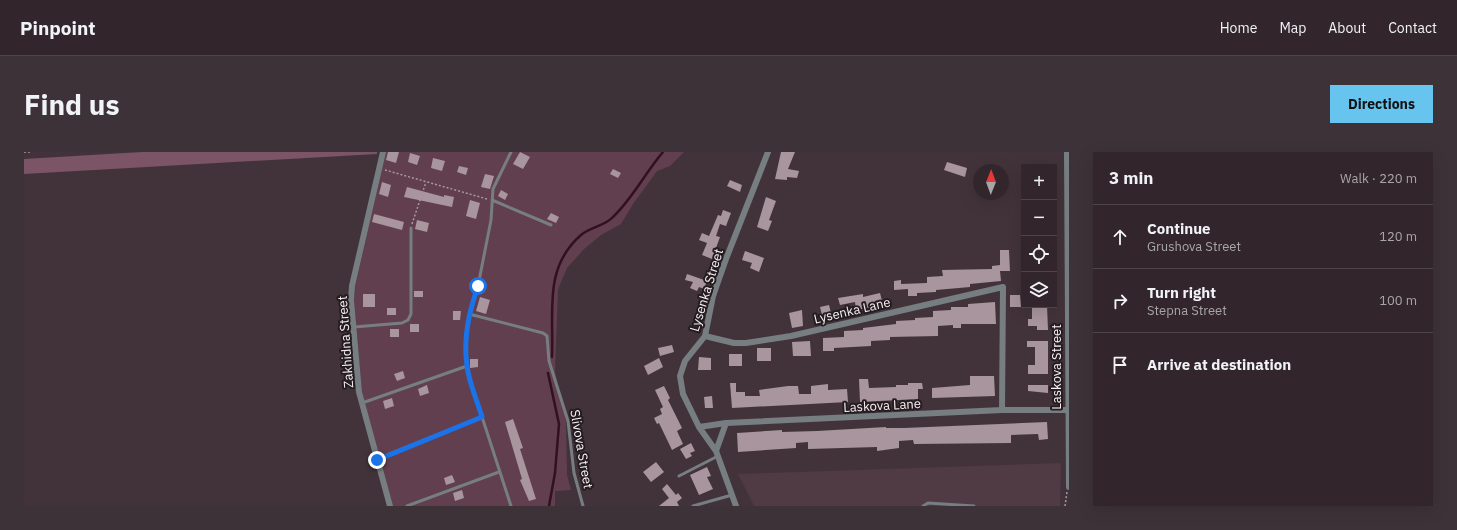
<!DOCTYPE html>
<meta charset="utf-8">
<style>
body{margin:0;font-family:"IBM Plex Sans",sans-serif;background:#3d3238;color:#f1f3f6}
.controls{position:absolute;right:12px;top:12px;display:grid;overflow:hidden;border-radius:0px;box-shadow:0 4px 16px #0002}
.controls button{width:36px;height:36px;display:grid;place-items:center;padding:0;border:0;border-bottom:1px solid #4d4348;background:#32262c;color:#f1f3f6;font:20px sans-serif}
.compass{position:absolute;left:949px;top:12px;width:36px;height:36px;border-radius:50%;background:#32262c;box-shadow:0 4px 16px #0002;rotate:1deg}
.stop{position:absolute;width:12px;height:12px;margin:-9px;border:3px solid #1a73e8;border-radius:50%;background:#fff}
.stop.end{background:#1a73e8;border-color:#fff;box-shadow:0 1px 4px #0008}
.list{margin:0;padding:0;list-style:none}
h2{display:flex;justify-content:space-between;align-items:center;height:52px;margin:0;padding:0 16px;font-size:17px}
h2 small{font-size:13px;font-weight:400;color:#a8a5a9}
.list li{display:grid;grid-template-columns:26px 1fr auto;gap:12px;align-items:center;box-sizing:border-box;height:64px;padding:0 16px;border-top:1px solid #4d4348}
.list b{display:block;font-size:15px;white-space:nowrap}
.list p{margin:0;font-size:13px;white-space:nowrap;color:#a8a5a9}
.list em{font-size:13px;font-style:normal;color:#a8a5a9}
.icon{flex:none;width:22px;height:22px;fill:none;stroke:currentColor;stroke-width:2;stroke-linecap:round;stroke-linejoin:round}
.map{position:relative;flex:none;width:1045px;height:354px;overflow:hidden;border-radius:0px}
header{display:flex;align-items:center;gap:24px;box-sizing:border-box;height:56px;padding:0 20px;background:#32262c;border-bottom:1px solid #4d4348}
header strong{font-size:19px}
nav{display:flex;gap:22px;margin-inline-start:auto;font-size:14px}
.intro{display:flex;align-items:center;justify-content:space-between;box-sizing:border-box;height:96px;padding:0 24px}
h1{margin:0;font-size:28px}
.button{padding:10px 18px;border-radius:0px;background:#66c4ef;color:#111;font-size:14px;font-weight:700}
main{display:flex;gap:24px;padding:0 24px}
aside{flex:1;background:#32262c;border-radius:0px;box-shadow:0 4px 16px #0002}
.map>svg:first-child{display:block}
</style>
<header>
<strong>Pinpoint</strong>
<nav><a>Home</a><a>Map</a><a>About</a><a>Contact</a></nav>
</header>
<div class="intro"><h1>Find us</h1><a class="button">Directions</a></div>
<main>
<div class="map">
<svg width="1045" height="354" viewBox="0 0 1045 354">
<rect width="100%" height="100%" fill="#42333a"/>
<path fill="#503a44" d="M1037 311 1036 354H730L714 322Z"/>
<path fill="#623f4f" d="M362 0H660L646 14 633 19 609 52 597 72 577 83 560 97 543 116 534 137 531 220 542 268 543 323 547 338 531 339V354H369L338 240 330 149 331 136Z"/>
<path fill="#7b5466" d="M118 0H353V2L0 22V7Z"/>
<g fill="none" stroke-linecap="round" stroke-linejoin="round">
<path stroke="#311021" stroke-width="2.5" d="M528 205C530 160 519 116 557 83 566 75 581 74 589 65 609 46 621 21 639 0
M524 221 535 272 531 321 525 354"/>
</g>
<path fill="#a8959d" d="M364 0H375L372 11 362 8Z
M496 0 506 5 499 17 489 12Z
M757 0H771L764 17 775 19 773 26 763 25V28L751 27Z
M386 1 396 4 393 13 384 10Z
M409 6 421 9 418 19 407 16Z
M923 10 943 16 941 25 920 18Z
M435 14 444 16 442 23 433 20Z
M589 17 597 21 594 26 586 22Z
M461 22 470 24 466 37 457 35Z
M706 28 718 33 716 40 703 34Z
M358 30 367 33 364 45 355 42Z
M383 35 420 45V43L430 45 428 55 380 45Z
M477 38 484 42 481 48 474 44Z
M742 45 752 49 745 68 748 69 744 79 733 75Z
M446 48 456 51 452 67 442 64Z
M699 58 707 61 702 74 696 72 692 84 696 85 688 107 678 103 683 91 675 88 678 81 685 84 694 63 697 64Z
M527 61 535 65 532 71 523 67Z
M350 62 380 70 378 78 348 70Z
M393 68 405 71 403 80 391 77Z
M976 98H985L986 119H976L977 129 946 132V135L912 138V140L893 141V144H884V137L870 138V129L877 128V132L903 131V125L919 124 918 118 968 117V114L976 113Z
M721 99 740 106 735 120 726 116 728 111 718 108Z
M663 122 683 129 680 137 675 135 673 139 666 136 669 130 661 128Z
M390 139H399V145H390Z
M856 141 859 153 832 158 831 150 816 153 814 146 839 142V145Z
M339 142H351V155H339Z
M986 143H996L997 155H986Z
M456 145 466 148 462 162 452 159Z
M971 150 972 172H937V176H929V173L914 174V184L866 185V188L847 189V194L810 196V199H799V186L820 185V179L839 178V176L872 172V169L891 168V166L909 165V159L927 158V155H944V152Z
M805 153 808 165 799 167 796 155Z
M1008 153H1023L1024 178H1013V174H1004V167H1008Z
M363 156H372V163H363Z
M778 158 779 174 768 176 765 161Z
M429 159H437L436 168H429Z
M386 172H395V180H386Z
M366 177H375V185H366Z
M786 189 787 204H769L768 190Z
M1003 189H1024V222H1004V213H1011V195H1003Z
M648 193 650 200 636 204 634 196Z
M733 196H747V209H733Z
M705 202H718V214H705Z
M675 205 687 206V218H674Z
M635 206 639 215 624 223 620 214Z
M446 207H454V215L446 216Z
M379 219 381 226 373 229 370 222Z
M946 224H970L971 244 908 246V236L946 233Z
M835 227H844L845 236 872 235V233H884V231H898L899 237H894V247L836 250Z
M706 231H712V240H721V244H736L735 238 764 234H774L775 242H787V234L804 232V238L823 237 824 250 708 256Z
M403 233 405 241 396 244 394 237Z
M1004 233H1024V241L1004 239Z
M640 234 646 246 644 248 658 276 653 279 659 292 648 298 635 271 633 272 630 266 638 262 636 257 639 255 631 238Z
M688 244 689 256H681L680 245Z
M368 246 370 254 361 257 359 249Z
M489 267 499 296 496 297 512 347 505 349 496 328 498 327 481 270Z
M1023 270 1024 287 1015 288 1014 282 987 283V291L890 292 889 288 875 289V296L853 299V295L784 297V290L772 291V296L714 300 713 281 758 278V280L793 279 862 275V276H880Z
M667 291 671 299 666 301 668 304 662 307 656 297Z
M632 310 640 320 627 330 619 320Z
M683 315 687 324 683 325 689 337 675 343 666 323Z
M428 323 431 330 422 333 420 326Z
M643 332 652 343 654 341 658 346 653 350 655 354H635L645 346 638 337Z
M438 338 440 346 431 349 429 341Z"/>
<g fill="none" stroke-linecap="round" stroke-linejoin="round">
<path stroke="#a6999f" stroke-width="1.5" stroke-dasharray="2 2" stroke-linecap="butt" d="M0 0H7
M361 18 463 47
M388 72 402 30
M1041 354 1043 340"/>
<path stroke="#767e82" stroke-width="3" d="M487 0 469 37 467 68 454 134 445 162 442 193 443 214 446 228 487 354
M468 48 527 73
M445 162 519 181 523 184 525 209 544 269 550 321 559 354
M330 175 378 171 384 168 387 162V76
M338 251 443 214
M353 307 458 265
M655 324 694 304
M383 354 475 320
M669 354 708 343
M899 354 904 351 950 354"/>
<path stroke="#767e82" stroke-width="6" d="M359 0 328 134 327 148 335 240 366 354
M1043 0 1045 335
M681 184 710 191H722L767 184 979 135 978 258
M675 275 702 271 978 258H1045
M692 299 702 271
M712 354 692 299 675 275 659 242 656 224 661 209 681 184 689 144 702 107 744 0"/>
</g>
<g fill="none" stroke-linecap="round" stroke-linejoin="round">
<path stroke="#1a73e8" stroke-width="5" d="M353 308 458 265C453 248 445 231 443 214 439 186 445 160 454 134"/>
</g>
<g text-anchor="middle" stroke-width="4" stroke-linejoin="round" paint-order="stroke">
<g font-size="13" fill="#fbf0f5" stroke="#241d20">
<text transform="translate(682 138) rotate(-73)" y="5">Lysenka Street</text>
<text transform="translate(828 158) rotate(-13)" y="5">Lysenka Lane</text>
<text transform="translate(321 190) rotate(-94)" y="5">Zakhidna Street</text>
<text transform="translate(1032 215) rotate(-90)" y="5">Laskova Street</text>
<text transform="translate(858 253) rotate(-3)" y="5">Laskova Lane</text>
<text transform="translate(558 297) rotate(80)" y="5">Slivova Street</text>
</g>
</g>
</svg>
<div class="controls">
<button>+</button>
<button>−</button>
<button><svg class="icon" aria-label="locate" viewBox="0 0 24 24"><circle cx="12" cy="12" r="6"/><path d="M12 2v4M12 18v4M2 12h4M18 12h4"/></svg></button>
<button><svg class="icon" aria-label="layers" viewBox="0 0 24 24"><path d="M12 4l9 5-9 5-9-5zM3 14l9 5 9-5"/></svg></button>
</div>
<svg class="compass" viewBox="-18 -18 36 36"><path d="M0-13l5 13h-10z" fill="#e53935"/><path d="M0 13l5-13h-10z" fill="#a8a5a9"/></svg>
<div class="stop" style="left:454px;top:134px"></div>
<div class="stop end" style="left:353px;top:308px"></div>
</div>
<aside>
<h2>3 min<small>Walk · 220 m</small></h2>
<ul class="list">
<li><svg class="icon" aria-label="ahead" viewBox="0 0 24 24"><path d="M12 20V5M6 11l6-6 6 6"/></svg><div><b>Continue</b><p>Grushova Street</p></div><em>120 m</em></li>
<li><svg class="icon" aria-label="right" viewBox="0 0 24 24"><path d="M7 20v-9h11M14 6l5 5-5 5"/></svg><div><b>Turn right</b><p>Stepna Street</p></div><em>100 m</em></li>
<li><svg class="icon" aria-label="arrive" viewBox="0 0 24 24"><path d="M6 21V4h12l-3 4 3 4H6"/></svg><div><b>Arrive at destination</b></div></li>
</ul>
</aside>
</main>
